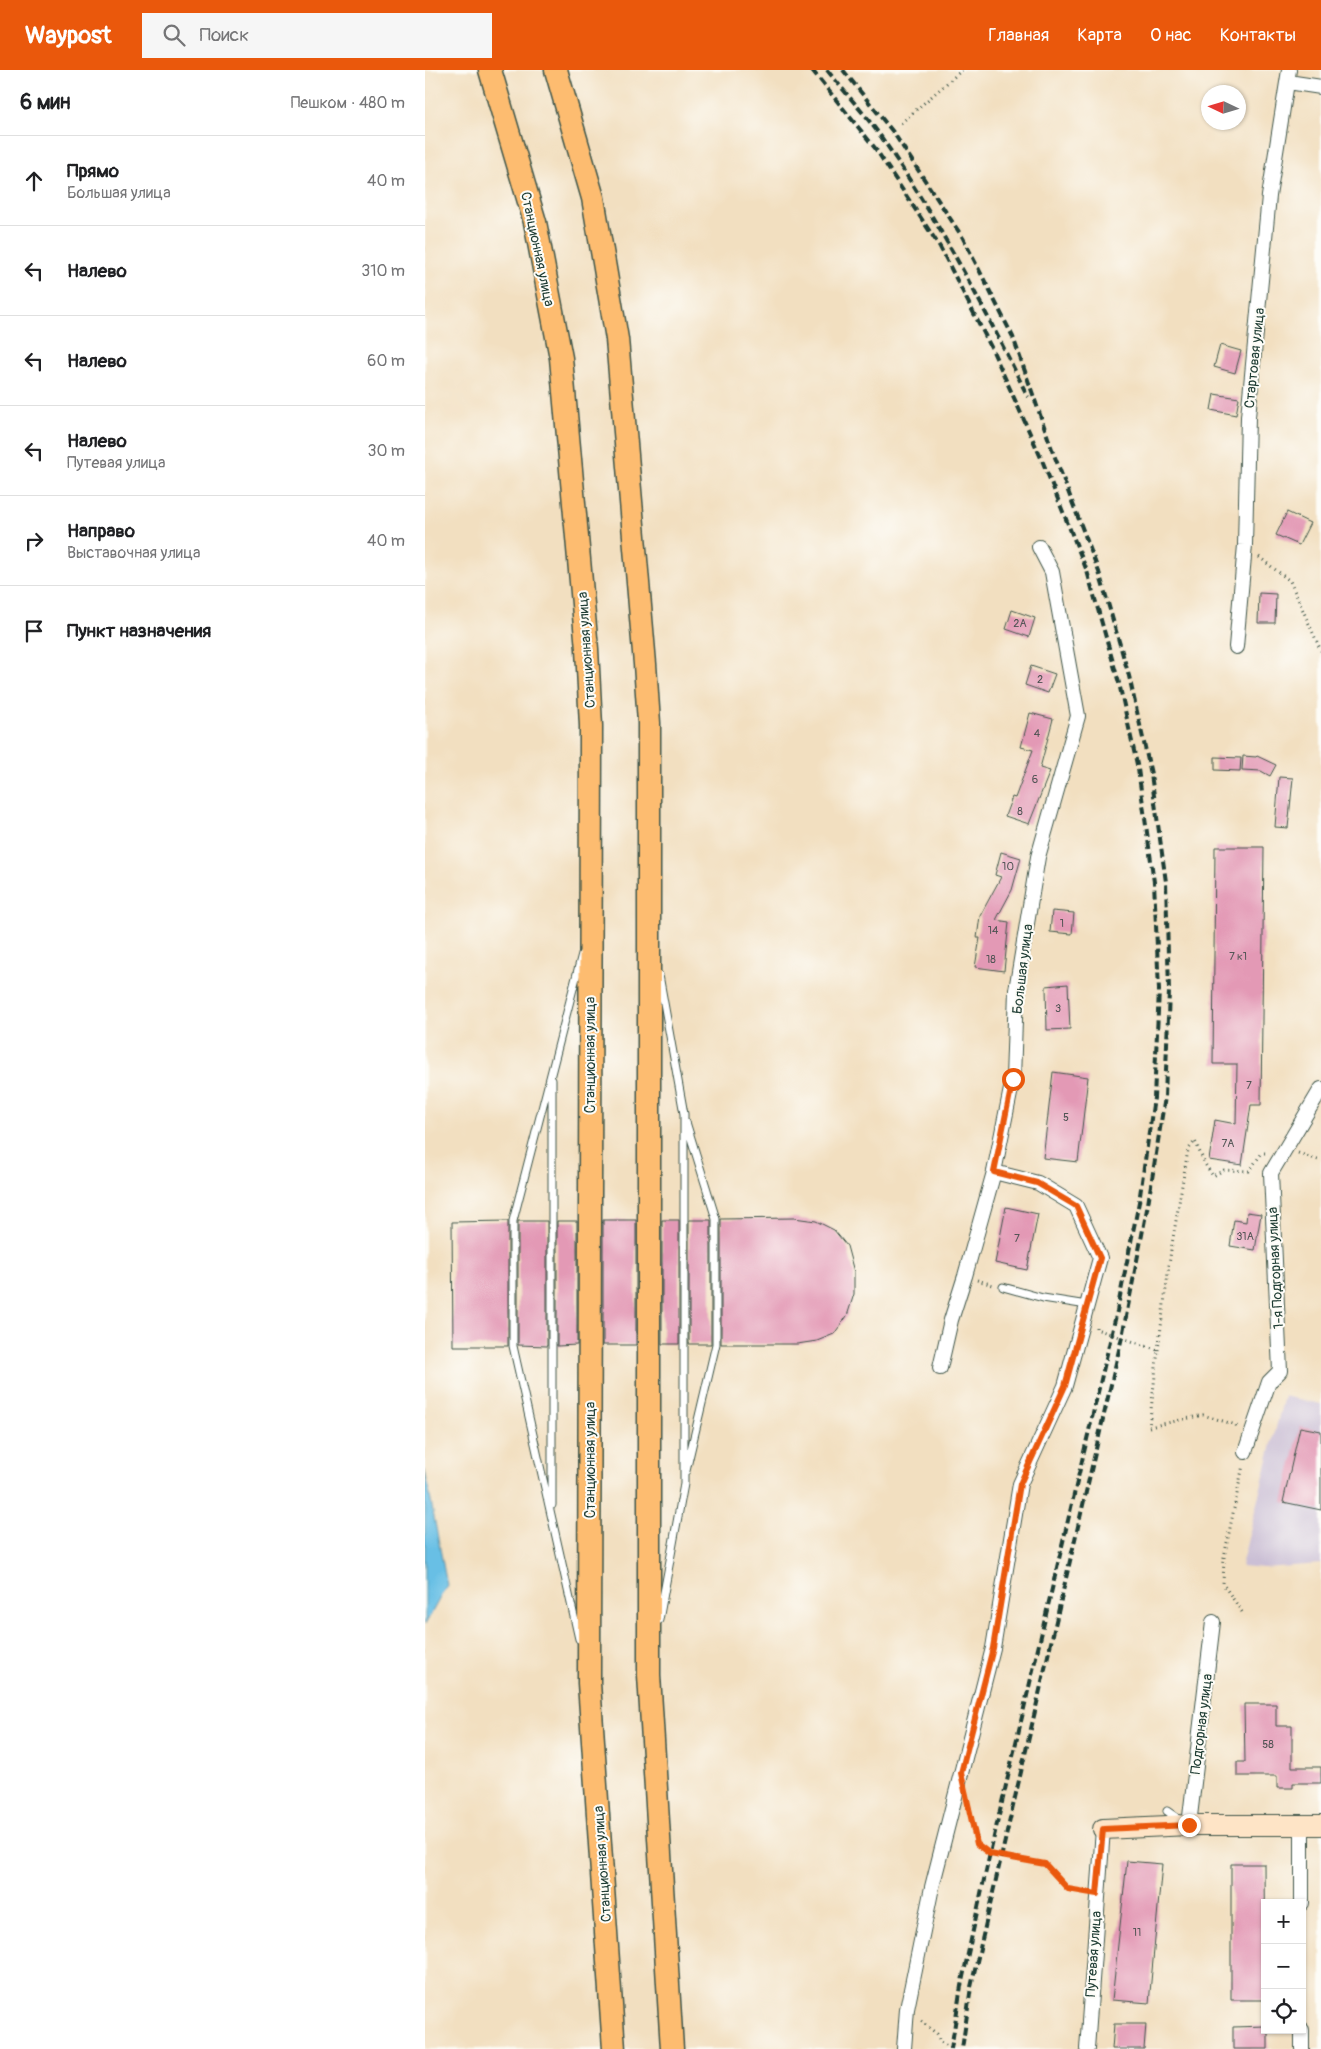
<!DOCTYPE html>
<html lang="ru">
<meta charset="utf-8">
<style>
body{margin:0;font-family:Pangolin,sans-serif;background:#f6f6f6;color:#202124}
.controls{position:absolute;right:15px;bottom:15px;display:grid;overflow:hidden;border-radius:0px;box-shadow:0 1px 4px #0004}
.controls button{width:45px;height:45px;display:grid;place-items:center;padding:0;border:0;border-bottom:1px solid #e0e0e0;background:#fff;color:#202124;font:25px sans-serif}
.compass{position:absolute;left:776px;top:15px;width:45px;height:45px;border-radius:50%;background:#fff;box-shadow:0 1px 4px #0004;rotate:274deg}
.stop{position:absolute;width:15px;height:15px;margin:-11px;border:4px solid #ea580c;border-radius:50%;background:#fff}
.stop.end{background:#ea580c;border-color:#fff;box-shadow:0 1px 5px #0008}
.list{margin:0;padding:0;list-style:none}
h2{display:flex;justify-content:space-between;align-items:center;height:65px;margin:0;padding:0 20px;font-size:21px}
h2 small{font-size:16px;font-weight:400;color:#757577}
.list li{display:grid;grid-template-columns:32px 1fr auto;gap:15px;align-items:center;box-sizing:border-box;height:90px;padding:0 20px;border-top:1px solid #e0e0e0}
.list b{display:block;font-size:19px;white-space:nowrap}
.list p{margin:0;font-size:16px;white-space:nowrap;color:#757577}
.list em{font-size:16px;font-style:normal;color:#757577}
.icon{flex:none;width:28px;height:28px;fill:none;stroke:currentColor;stroke-width:2;stroke-linecap:round;stroke-linejoin:round}
.map{position:relative;flex:none;width:896px;height:1979px;overflow:hidden}
header{display:flex;align-items:center;gap:30px;box-sizing:border-box;height:70px;padding:0 25px;background:#ea580c;color:#fff}
header strong{font-size:24px}
nav{display:flex;gap:28px;margin-inline-start:auto;font-size:18px}
.search{width:350px;height:45px;background:#f6f6f6;display:flex;align-items:center;gap:12px;box-sizing:border-box;padding:0 18px;border-radius:0px;color:#757577;font-size:19px}
main{display:flex}
aside{flex:1;background:#fff}
.map>svg:first-child{display:block}
</style>
<header>
<strong>Waypost</strong>
<div class="search"><svg class="icon" aria-label="search" viewBox="0 0 24 24"><circle cx="10" cy="10" r="6"/><path d="M15 15l6 6"/></svg>Поиск</div>
<nav><a>Главная</a><a>Карта</a><a>О нас</a><a>Контакты</a></nav>
</header>
<main>
<aside>
<h2>6 мин<small>Пешком · 480 m</small></h2>
<ul class="list">
<li><svg class="icon" aria-label="ahead" viewBox="0 0 24 24"><path d="M12 20V5M6 11l6-6 6 6"/></svg><div><b>Прямо</b><p>Большая улица</p></div><em>40 m</em></li>
<li><svg class="icon" aria-label="left" viewBox="0 0 24 24"><path d="M17 20v-9H6M10 6l-5 5 5 5"/></svg><div><b>Налево</b></div><em>310 m</em></li>
<li><svg class="icon" aria-label="left" viewBox="0 0 24 24"><path d="M17 20v-9H6M10 6l-5 5 5 5"/></svg><div><b>Налево</b></div><em>60 m</em></li>
<li><svg class="icon" aria-label="left" viewBox="0 0 24 24"><path d="M17 20v-9H6M10 6l-5 5 5 5"/></svg><div><b>Налево</b><p>Путевая улица</p></div><em>30 m</em></li>
<li><svg class="icon" aria-label="right" viewBox="0 0 24 24"><path d="M7 20v-9h11M14 6l5 5-5 5"/></svg><div><b>Направо</b><p>Выставочная улица</p></div><em>40 m</em></li>
<li><svg class="icon" aria-label="arrive" viewBox="0 0 24 24"><path d="M6 21V4h12l-3 4 3 4H6"/></svg><div><b>Пункт назначения</b></div></li>
</ul>
</aside>
<div class="map">
<svg width="896" height="1979" viewBox="0 0 896 1979">
<rect width="100%" height="100%" fill="#fdfcf7"/>
<filter id="ink" filterUnits="userSpaceOnUse"><feTurbulence type="fractalNoise" baseFrequency=".02" numOctaves="2"/><feDisplacementMap in="SourceGraphic" scale="10" xChannelSelector="R" yChannelSelector="G"/><feConvolveMatrix kernelMatrix="1 2 1 2 8 2 1 2 1" color-interpolation-filters="sRGB"/></filter>
<filter id="wash" filterUnits="userSpaceOnUse"><feTurbulence type="fractalNoise" baseFrequency=".0096" numOctaves="4" result="noise"/><feDisplacementMap in="SourceGraphic" scale="20" xChannelSelector="R" yChannelSelector="G"/><feGaussianBlur stdDeviation="1.12" result="paint"/><feColorMatrix in="noise" values="0 0 0 0 0 0 0 0 0 0 0 0 0 0 0 0 0 1.4 0 .05"/><feComposite in="paint" operator="in"/></filter>
<g filter="url(#wash)">
<rect width="100%" height="100%" fill="#f2dfc0"/>
<path fill="#cbbfd5" d="M859 1326 896 1334V1494L838 1498 816 1496Z"/>
<path fill="#68bfe5" stroke="#447e8c" d="M0 1400 22 1515 0 1555Z"/>
<g id="blocks">
<path fill="#e399b5" d="M795 275 816 281 810 303 789 297Z
M789 324 814 328 811 345 786 340Z
M862 442 885 453 874 475 851 465Z
M834 523 851 524 850 553H833Z
M587 540 610 548 604 567 581 559Z
M606 596 630 604 623 623 600 615Z
M605 643 628 649 615 698 625 701 604 754 580 746 587 727 590 728 608 680 596 677Z
M818 686 831 687 832 686 851 695 845 706 836 701 817 700Z
M790 687 816 688 815 701 790 700Z
M854 707 868 708 863 758 850 757Z
M790 777H839L836 1035H826L817 1095 784 1090 790 1050 811 1054 812 994H788Z
M576 782 596 788 587 820 571 850 584 852 579 901 550 897 555 868H552L555 846 576 807 570 805Z
M627 841 649 843 647 864 625 862Z
M643 914 645 959 622 960 621 916Z
M628 1002 663 1007 653 1092 618 1088Z
M581 1137 613 1144 602 1200 570 1193Z
M822 1142 836 1144 830 1180 805 1176 809 1150 821 1152Z
M369 1148 391 1151 409 1160 422 1176 429 1202V1224L422 1246 409 1264 392 1271 372 1274H296V1149Z
M178 1150H211V1275H178Z
M237 1150H254V1274H237Z
M264 1150H286V1274H264Z
M83 1151V1276H28L27 1152Z
M93 1151H122V1276L93 1275Z
M132 1151H152V1275L132 1276Z
M875 1357 896 1361V1440L858 1432Z
M819 1634H851V1656H867V1697H896V1713H868V1718H852V1706H812V1692H820Z
M702 1791 737 1794 724 1933 687 1930Z
M806 1794H839L840 1930H806Z
M689 1954H721L719 1979H687Z
M840 1956V1960H843V1979H808V1957Z"/>
</g>
</g>
<g filter="url(#ink)">
<use href="#blocks" fill-opacity="0" stroke="#3f5549" stroke-width="1"/>
<g fill="none" stroke-linecap="round" stroke-linejoin="round">
<g stroke="#3f5549" stroke-width="9">
<path id="lane" d="M127 1010V1435
M578 1217 618 1228 662 1235
M261 1401 291 1274V1149L261 1052
M234 1550 259 1414V1044L234 905
M154 1569 88 1276V1151L157 884
M742 1741 755 1750"/>
</g>
<g stroke="#3f5549" stroke-width="16">
<path id="street" d="M863 12 896 17
M811 577 820 475 823 347 844 126 864 0
M515 1298 526 1250 540 1206 569 1102 588 1009 591 920 613 787 653 646 627 502 614 477
M820 1382 844 1312 855 1301 846 1103 896 1019
M764 1755 788 1552
M877 1755V1833
M877 1960V1979
M479 1979 482 1939 507 1817 568 1578 595 1414 640 1316 675 1188 651 1136 613 1113 569 1102
M662 1979 678 1759"/>
</g>
<g stroke="#3f5549" stroke-width="22">
<path id="secondary" d="M678 1759 764 1755H896"/>
</g>
<g stroke="#3f5549" stroke-width="25">
<path id="primary" d="M65 0 110 152 136 288 162 579 166 656 164 1613 189 1979
M131 0 168 128 192 269 220 594 224 653V1605L247 1979"/>
</g>
<path stroke="#3f5549" stroke-width="3" stroke-dasharray="1 4" stroke-linecap="butt" d="M476 53 537 0
M834 487 865 511 896 581
M873 1083 896 1091
M552 1210 568 1215
M671 1257V1259L733 1280 724 1357 778 1345 811 1355 812 1358
M733 1280 746 1180 763 1080 770 1071 780 1094 788 1106 799 1100 824 1101 837 1083H842
M817 1542 798 1514 799 1487 818 1395
M544 1737 552 1774 565 1784 620 1794 643 1819 660 1822
M496 1951 512 1964 515 1972 528 1979"/>
<use href="#lane" stroke="#fff" stroke-width="7"/>
<use href="#street" stroke="#fff" stroke-width="14"/>
<use href="#secondary" stroke="#fee4c6" stroke-width="20"/>
<use href="#primary" stroke="#fdbc70" stroke-width="22"/>
<path stroke="#1f3d34" stroke-width="4" stroke-dasharray="8 4" stroke-linecap="butt" d="M387 0 450 78 515 177 567 279 617 390 662 501 694 613 713 699 729 812 734 920 729 1028 714 1132 692 1241 560 1805 536 1916 526 1979
M402 0C421 24 442 46 459 71 515 153 560 239 603 327
M418 0 468 62 538 168 588 267 628 382 674 502 704 606 726 704 741 812 744 921 740 1027 723 1134 697 1267 546 1917 537 1979"/>
</g>
</g>
<g fill="none" stroke-linecap="round" stroke-linejoin="round" filter="url(#ink)">
<path stroke="#ea580c" stroke-width="6" d="M588 1009 569 1102 612 1113 651 1136 675 1188 640 1316 595 1414 568 1578 536 1703 552 1774 565 1784 620 1794 643 1819 672 1824 678 1759 764 1755"/>
</g>
<g text-anchor="middle" stroke-width="4" stroke-linejoin="round" paint-order="stroke">
<g font-size="11" fill="#505454">
<text x="595" y="557">2А</text>
<text x="615" y="613">2</text>
<text x="612" y="667">4</text>
<text x="610" y="713">6</text>
<text x="595" y="745">8</text>
<text x="583" y="800">10</text>
<text x="637" y="857">1</text>
<text x="568" y="864">14</text>
<text x="813" y="890">7 к1</text>
<text x="566" y="893">18</text>
<text x="633" y="942">3</text>
<text x="824" y="1019">7</text>
<text x="641" y="1051">5</text>
<text x="803" y="1077">7А</text>
<text x="820" y="1170">31А</text>
<text x="592" y="1172">7</text>
<text x="843" y="1678">58</text>
<text x="712" y="1866">11</text>
</g>
<g font-size="14" fill="#1f3d34" stroke="#fdfcf7">
<text transform="translate(113 179) rotate(78)" y="5">Станционная улица</text>
<text transform="translate(829 288) rotate(-84)" y="5">Стартовая улица</text>
<text transform="translate(161 580) rotate(-94)" y="5">Станционная улица</text>
<text transform="translate(597 899) rotate(-83)" y="5">Большая улица</text>
<text transform="translate(165 985) rotate(-90)" y="5">Станционная улица</text>
<text transform="translate(850 1198) rotate(-93)" y="5">1-я Подгорная улица</text>
<text transform="translate(165 1390) rotate(-90)" y="5">Станционная улица</text>
<text transform="translate(776 1654) rotate(-83)" y="5">Подгорная улица</text>
<text transform="translate(177 1794) rotate(-94)" y="5">Станционная улица</text>
<text transform="translate(668 1884) rotate(-86)" y="5">Путевая улица</text>
</g>
</g>
</svg>
<div class="controls">
<button>+</button>
<button>−</button>
<button><svg class="icon" aria-label="locate" viewBox="0 0 24 24"><circle cx="12" cy="12" r="6"/><path d="M12 2v4M12 18v4M2 12h4M18 12h4"/></svg></button>
</div>
<svg class="compass" viewBox="-18 -18 36 36"><path d="M0-13l5 13h-10z" fill="#e53935"/><path d="M0 13l5-13h-10z" fill="#757577"/></svg>
<div class="stop" style="left:588px;top:1009px"></div>
<div class="stop end" style="left:764px;top:1755px"></div>
</div>
</main>
